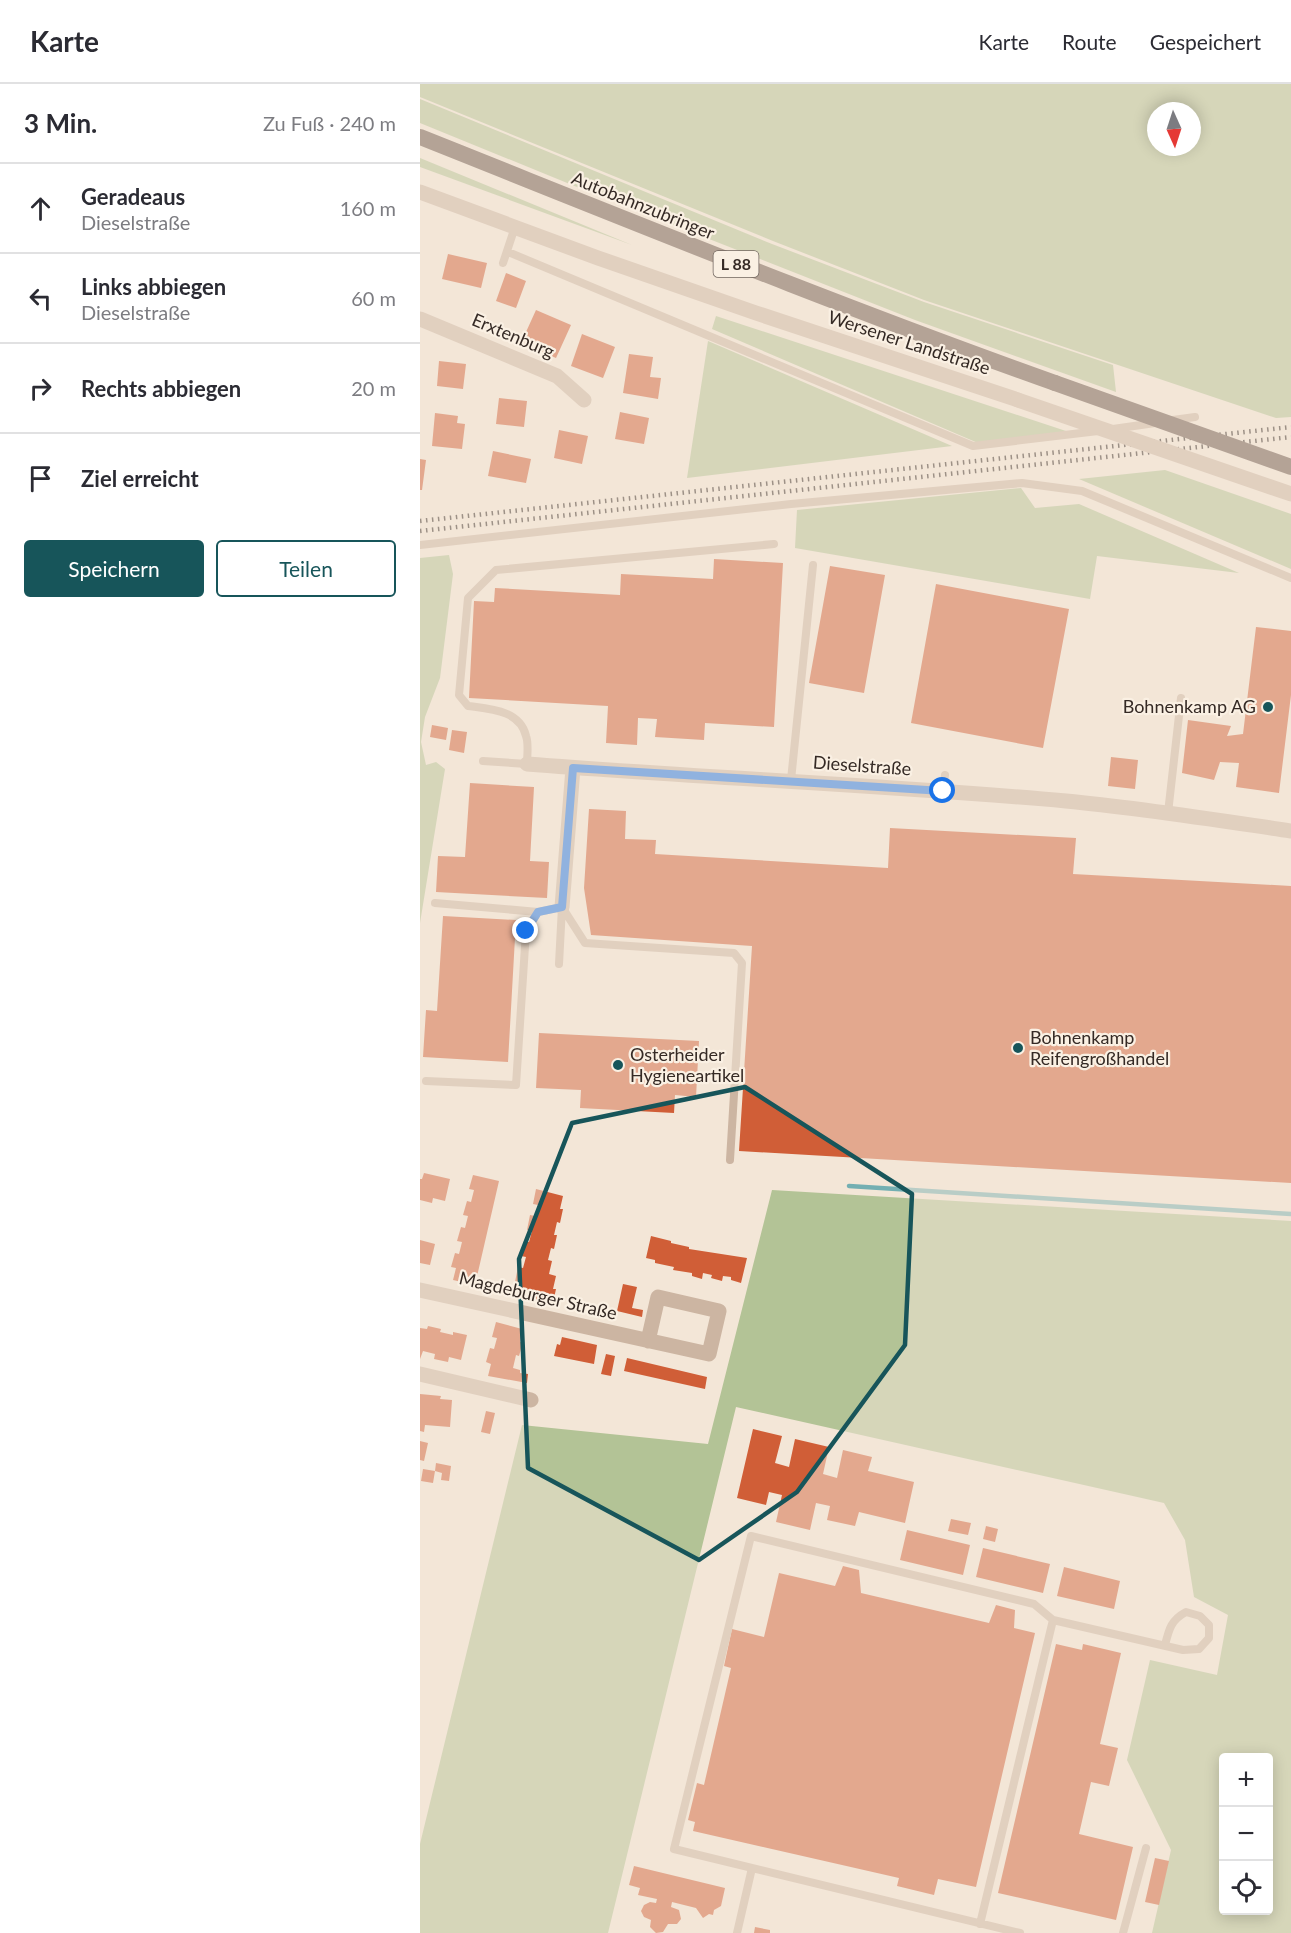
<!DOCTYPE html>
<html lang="de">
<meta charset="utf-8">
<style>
body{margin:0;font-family:Lato,sans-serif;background:#f7f7f7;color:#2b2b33}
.controls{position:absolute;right:18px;bottom:18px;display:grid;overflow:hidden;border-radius:6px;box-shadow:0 3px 15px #0003}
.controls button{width:54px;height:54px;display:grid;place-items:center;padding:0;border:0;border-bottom:2px solid #e1e1e2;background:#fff;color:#2b2b33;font:30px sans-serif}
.compass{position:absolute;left:727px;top:18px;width:54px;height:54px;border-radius:50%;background:#fff;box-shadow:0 3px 15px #0003;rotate:177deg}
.stop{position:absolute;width:18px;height:18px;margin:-14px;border:4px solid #1a73e8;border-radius:50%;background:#fff}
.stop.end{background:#1a73e8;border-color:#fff;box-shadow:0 2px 6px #0008}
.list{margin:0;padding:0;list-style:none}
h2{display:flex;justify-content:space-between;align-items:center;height:78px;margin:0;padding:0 24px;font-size:26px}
h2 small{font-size:20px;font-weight:400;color:#7c7c81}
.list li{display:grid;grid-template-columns:39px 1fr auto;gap:18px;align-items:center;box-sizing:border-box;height:90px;padding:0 24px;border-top:2px solid #e1e1e2}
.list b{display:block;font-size:22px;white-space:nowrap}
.list p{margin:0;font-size:20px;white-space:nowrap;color:#7c7c81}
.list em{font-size:20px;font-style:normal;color:#7c7c81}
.actions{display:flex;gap:12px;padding:18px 24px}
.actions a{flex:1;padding:14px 0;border:2px solid #17555a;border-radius:6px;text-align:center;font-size:21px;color:#17555a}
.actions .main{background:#17555a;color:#fff}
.icon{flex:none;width:33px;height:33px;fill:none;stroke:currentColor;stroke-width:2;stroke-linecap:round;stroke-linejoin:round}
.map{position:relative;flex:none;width:871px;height:1849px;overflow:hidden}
header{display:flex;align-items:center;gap:36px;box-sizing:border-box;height:84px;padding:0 30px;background:#fff;border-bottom:2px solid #e1e1e2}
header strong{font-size:28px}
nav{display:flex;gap:33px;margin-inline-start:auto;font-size:21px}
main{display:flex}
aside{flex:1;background:#fff}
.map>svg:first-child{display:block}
</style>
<header>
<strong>Karte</strong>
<nav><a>Karte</a><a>Route</a><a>Gespeichert</a></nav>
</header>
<main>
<aside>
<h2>3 Min.<small>Zu Fuß · 240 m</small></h2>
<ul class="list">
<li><svg class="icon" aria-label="ahead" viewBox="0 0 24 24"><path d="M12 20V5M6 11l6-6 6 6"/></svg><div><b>Geradeaus</b><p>Dieselstraße</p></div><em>160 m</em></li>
<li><svg class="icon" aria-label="left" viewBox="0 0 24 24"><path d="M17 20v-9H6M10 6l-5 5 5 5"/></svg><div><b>Links abbiegen</b><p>Dieselstraße</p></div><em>60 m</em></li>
<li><svg class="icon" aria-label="right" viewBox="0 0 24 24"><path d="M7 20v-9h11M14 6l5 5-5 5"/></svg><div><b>Rechts abbiegen</b></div><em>20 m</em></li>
<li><svg class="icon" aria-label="arrive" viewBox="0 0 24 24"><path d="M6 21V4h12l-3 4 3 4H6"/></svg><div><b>Ziel erreicht</b></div></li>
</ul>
<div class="actions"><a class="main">Speichern</a><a>Teilen</a></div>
</aside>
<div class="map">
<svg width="871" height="1849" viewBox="0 0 871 1849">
<rect width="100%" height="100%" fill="#f3e6d7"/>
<path fill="#b3c396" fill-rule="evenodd" d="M0 0H871V333L856 334 504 216 353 157 0 13ZM736 27H772V63H736Z
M0 15 352 160 504 218 693 281 696 308 495 236 157 103 0 39Z
M0 74 212 161 0 83Z
M296 232 649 348 558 359 292 245Z
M288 257 532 362 267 394Z
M745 386 871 430V485L659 395Z
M601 404 615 424 659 420 819 489 677 472 670 515 375 464 377 426Z
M29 471 33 490 20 594 5 633 1 658 6 681 16 678 25 685 0 839V474Z
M352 1106 871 1137V1849H732L751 1766 707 1676 730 1576 797 1591 808 1531 774 1513 765 1456 744 1419 316 1323 188 1849H0V1760L102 1341 288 1360ZM804 1674H848V1826H804Z"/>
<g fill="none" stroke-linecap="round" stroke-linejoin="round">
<path stroke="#73afb2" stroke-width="4.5" d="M429 1102 871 1130"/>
</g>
<path fill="#d05e37" d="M28 170 67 179 61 204 22 195Z
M86 189 106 197 96 224 76 217Z
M116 226 151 241 136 274 101 259Z
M162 250 195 263 183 294 151 282Z
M209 270 233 273 230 293 241 294 238 315 203 309Z
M19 277 46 280 43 305 17 302Z
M79 314 107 317 104 343 76 340Z
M200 328 229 334 224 360 195 355Z
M15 329 38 332 37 339 45 340 42 365 12 362Z
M139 346 168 352 162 380 134 374Z
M73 367 111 375 106 399 68 392Z
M0 375 6 376 2 406H0Z
M294 475 363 479 354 643 285 639 284 656 235 653 237 635 218 634 217 661 186 659 188 622 49 614 54 517 74 518 75 504 200 511 201 490 293 495Z
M410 482 465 491 444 609 389 599Z
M516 500 649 525 623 664 491 639Z
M836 543 871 547V611L859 709 816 703 819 679 800 678 794 696 762 689 768 636 811 642 807 652 823 650Z
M12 641 28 644 26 656 10 653Z
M32 646 47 648 44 669 29 666Z
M691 673 718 676 715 705 688 702Z
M50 699 114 703 110 777 129 778 127 814 16 808 18 772 45 773Z
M169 725 206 727 205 755 236 756 235 770 468 784 470 744 656 754 653 790 871 802V1099L319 1067 332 862 171 851 164 804Z
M23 832 96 836 88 978 3 973 6 926 17 927Z
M119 949 279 957 276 1013 255 1011 254 1029 160 1024 161 1006 116 1004Z
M4 1089 30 1095 25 1117 13 1114 12 1119 0 1116V1095H2Z
M53 1091 79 1097 55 1201 33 1196 36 1184 31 1183 35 1169 39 1170 42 1158 37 1157 41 1143 45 1144 48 1132 43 1131 47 1117 51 1118 54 1106 49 1105Z
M116 1105 143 1112 140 1125H143L140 1139 137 1138 134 1151H137L134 1165 131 1164 128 1176 132 1177 129 1190 136 1192 133 1205H136L133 1219 97 1211 100 1199 95 1198 98 1183 103 1184 106 1173 101 1172 104 1157 109 1158 112 1147 107 1146 110 1131 115 1132 118 1121 113 1120Z
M231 1152 251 1157V1159L269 1163V1165L327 1174 321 1199 311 1196V1193L303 1192 302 1197 291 1194 292 1191 283 1189 282 1195 272 1192V1189L253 1186 254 1183 235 1179V1176L226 1174Z
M0 1156 15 1160 10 1181 0 1179Z
M203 1200 217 1203 212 1224 223 1226 222 1233 197 1227Z
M76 1238 102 1245 100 1258H103L99 1272 96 1271 93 1284 100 1286V1289L108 1290 107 1299 68 1292 71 1280 66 1278 70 1264 74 1265 77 1254 72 1253Z
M8 1242 21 1245 20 1248 33 1251V1248L47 1251 41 1276 29 1273 28 1278 14 1275 15 1270 3 1267 0 1275V1244L7 1245Z
M142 1253 177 1261 174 1280 134 1272 137 1260 140 1261Z
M186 1270 195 1272 191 1292 181 1290Z
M207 1274 287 1293 285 1305 204 1287Z
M0 1310 21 1312 20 1315 32 1316 30 1343 5 1341 4 1348 0 1347Z
M66 1327 75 1329 70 1350 61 1348Z
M333 1345 362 1352 355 1379 369 1383 375 1355 409 1363 403 1390 417 1394 423 1366 452 1373 448 1387 494 1398 485 1439 439 1428 435 1442 407 1436 410 1422 396 1419 390 1446 356 1438 362 1411 349 1408 346 1421 317 1414Z
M0 1357 8 1359 4 1377 0 1376Z
M16 1379 31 1382 29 1397 21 1396 22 1389 15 1387Z
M3 1385 15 1387 13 1399 1 1397Z
M531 1435 551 1439 548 1451 528 1447Z
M566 1442 578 1445 575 1458 563 1455Z
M487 1446 550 1461 543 1491 480 1476Z
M563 1464 630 1480 623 1509 556 1493Z
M423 1482 439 1486 441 1509 569 1539 576 1521 595 1526 594 1544 615 1549 556 1803 518 1795 514 1811 477 1802 479 1794 273 1747 275 1738 268 1736 277 1699 284 1701 311 1584 304 1582 312 1545 344 1553 359 1489 415 1502Z
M644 1483 700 1497 694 1525 637 1512Z
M636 1560 662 1566 663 1560 701 1569 680 1660 698 1664 689 1702 671 1698 659 1750 713 1763 696 1836 578 1809Z
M735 1774 749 1777 739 1821 725 1818Z
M214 1782 305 1804 301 1822 294 1826 293 1831 289 1830 283 1834 276 1824 252 1818 251 1823 259 1826 261 1835 257 1840H248L243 1848 236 1849 230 1843 231 1836 224 1833 221 1827 224 1821 230 1818 236 1819 237 1815 218 1811 220 1804 209 1801Z
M335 1843 350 1846V1849H334Z"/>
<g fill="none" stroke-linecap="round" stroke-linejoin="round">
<path stroke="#ccb5a2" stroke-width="8" d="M88 168 553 362 678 347
M83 179 95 143
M753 336 775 333
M693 345 735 339
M0 461 371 420 602 399 662 407 871 494
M63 677 107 680C107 672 109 660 106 652 100 626 70 625 48 622L39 611 48 514 76 486 354 460
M371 696 393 481
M523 707 525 691
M748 729 761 614
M15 819 118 828
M142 823 165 859 314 869 322 879 310 1076
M139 880 142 823
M6 997 96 1001 106 847 118 828 142 823
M560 1840 633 1536
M317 1849 332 1784
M600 1849 254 1765 331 1452 614 1520 633 1536 763 1566 779 1565 789 1554V1541L780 1532 766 1528C751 1536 749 1545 745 1561
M703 1849 726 1764"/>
<path stroke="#ccb5a2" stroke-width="15" d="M0 108 178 174 336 229 598 316
M0 235 137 292 164 316
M107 680C286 694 466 701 646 717 721 724 796 736 871 747
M142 823 153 684
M0 1206 289 1270 299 1227 238 1213 228 1257
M0 1290 111 1316"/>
<path stroke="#685248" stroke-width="16" d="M0 53C211 137 421 223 635 299"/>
<path stroke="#352a25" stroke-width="4.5" stroke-dasharray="1.5 4.5" stroke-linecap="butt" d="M0 437 871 343
M0 447 871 353"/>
<path stroke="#ccb5a2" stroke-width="15" d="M598 316 871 410"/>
<path stroke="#685248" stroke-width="16" d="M635 299 871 383"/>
</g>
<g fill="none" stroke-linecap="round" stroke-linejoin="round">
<path stroke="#1a73e8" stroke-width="8" d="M106 847 118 828 142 823 153 684 523 707"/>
</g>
<path d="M0 0H871V1849H0ZM325 1003 492 1110 485 1261 377 1408 279 1476 108 1384 99 1175 152 1039Z" fill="#f3e6d7" fill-opacity=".55" fill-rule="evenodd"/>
<path fill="none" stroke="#17555a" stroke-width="4.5" stroke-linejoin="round" d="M325 1003 492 1110 485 1261 377 1408 279 1476 108 1384 99 1175 152 1039Z"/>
<g fill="#17555a" stroke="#faf0e3" stroke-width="2">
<circle cx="848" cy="623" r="6"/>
<circle cx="598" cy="964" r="6"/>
<circle cx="198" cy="981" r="6"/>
</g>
<g text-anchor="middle" stroke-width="4.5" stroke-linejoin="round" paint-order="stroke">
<rect fill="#faf0e3" stroke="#70655e" stroke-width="1.5" x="293.5" y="167" width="45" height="26" rx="4.5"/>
<g font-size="16" font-weight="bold" fill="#352a25">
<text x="316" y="186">L 88</text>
</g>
<g font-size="18" fill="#352a25" stroke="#faf0e3">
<text transform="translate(223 122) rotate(22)" y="6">Autobahnzubringer</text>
<text transform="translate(93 252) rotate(23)" y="6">Erxtenburg</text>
<text transform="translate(489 259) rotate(18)" y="6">Wersener Landstraße</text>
<text transform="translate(442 682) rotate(4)" y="6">Dieselstraße</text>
<text transform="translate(118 1212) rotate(13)" y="6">Magdeburger Straße</text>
</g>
<g font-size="18" fill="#352a25" stroke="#faf0e3" text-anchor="start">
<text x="836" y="629" text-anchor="end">Bohnenkamp AG</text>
<text x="610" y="960">Bohnenkamp<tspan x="610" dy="21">Reifengroßhandel</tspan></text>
<text x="210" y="977">Osterheider<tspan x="210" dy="21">Hygieneartikel</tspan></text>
</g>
</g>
</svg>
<div class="controls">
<button>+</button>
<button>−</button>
<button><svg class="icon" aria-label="locate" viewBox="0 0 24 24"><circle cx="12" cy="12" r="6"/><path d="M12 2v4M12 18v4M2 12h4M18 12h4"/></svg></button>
</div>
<svg class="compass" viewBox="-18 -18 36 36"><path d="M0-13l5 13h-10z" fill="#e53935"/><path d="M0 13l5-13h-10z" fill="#7c7c81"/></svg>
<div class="stop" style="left:523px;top:707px"></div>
<div class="stop end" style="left:106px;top:847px"></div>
</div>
</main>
